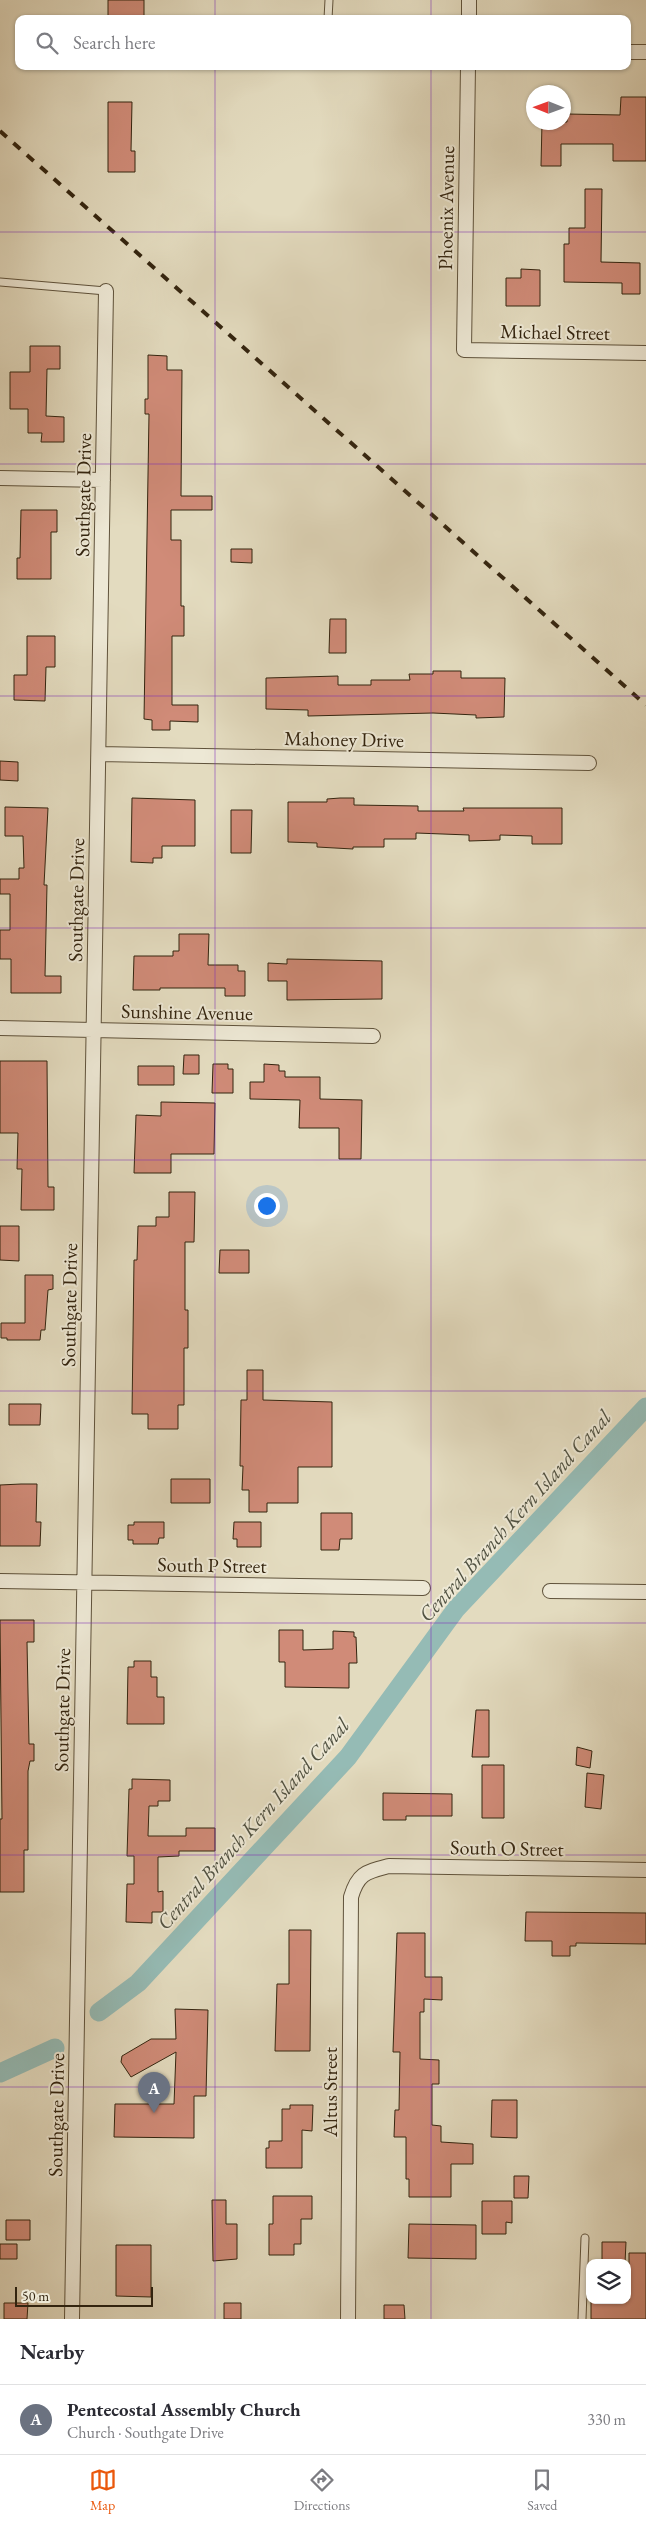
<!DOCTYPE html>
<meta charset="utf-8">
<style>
body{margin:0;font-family:"EB Garamond",serif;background:#f7f7f7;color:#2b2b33}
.controls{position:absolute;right:15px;bottom:15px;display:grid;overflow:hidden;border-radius:10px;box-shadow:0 1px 4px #0004}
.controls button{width:45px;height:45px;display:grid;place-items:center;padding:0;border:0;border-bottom:1px solid #e1e1e2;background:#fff;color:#2b2b33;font:25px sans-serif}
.compass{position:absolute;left:526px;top:85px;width:45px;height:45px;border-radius:50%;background:#fff;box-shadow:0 1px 4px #0004;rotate:271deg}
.scale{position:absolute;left:15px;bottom:12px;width:138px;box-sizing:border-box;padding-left:5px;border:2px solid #33240f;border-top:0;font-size:14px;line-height:18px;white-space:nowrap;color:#33240f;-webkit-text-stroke:4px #ede8d5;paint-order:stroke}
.you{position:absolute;left:266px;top:1205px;width:18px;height:18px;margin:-12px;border:4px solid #fff;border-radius:50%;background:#1a73e8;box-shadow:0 0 0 8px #1a73e833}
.badge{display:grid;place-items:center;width:32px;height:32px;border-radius:50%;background:#ea580c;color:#fff;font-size:16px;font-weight:700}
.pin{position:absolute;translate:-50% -41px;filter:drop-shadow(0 1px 2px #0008)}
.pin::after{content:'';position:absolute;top:26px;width:18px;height:15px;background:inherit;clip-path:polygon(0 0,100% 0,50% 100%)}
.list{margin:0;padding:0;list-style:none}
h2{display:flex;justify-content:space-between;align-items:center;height:65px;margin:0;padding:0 20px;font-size:21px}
h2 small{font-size:16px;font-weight:400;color:#7c7c81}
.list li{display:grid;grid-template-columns:32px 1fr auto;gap:15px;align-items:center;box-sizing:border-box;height:70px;padding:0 20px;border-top:1px solid #e1e1e2}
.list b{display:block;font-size:19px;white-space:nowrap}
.list p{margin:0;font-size:16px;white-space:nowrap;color:#7c7c81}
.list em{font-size:16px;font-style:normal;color:#7c7c81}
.icon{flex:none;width:28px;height:28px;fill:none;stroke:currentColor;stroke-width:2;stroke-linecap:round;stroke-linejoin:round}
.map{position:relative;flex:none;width:646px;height:2319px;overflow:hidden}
.search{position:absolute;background:#fff;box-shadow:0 1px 4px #0004;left:15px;right:15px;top:15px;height:55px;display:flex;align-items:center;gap:12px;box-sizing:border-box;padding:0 18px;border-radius:10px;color:#7c7c81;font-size:19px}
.sheet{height:135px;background:#fff}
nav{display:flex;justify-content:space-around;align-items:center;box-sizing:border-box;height:70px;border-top:1px solid #e1e1e2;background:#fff;font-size:14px;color:#7c7c81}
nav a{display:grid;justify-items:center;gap:2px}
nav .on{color:#ea580c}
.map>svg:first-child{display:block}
</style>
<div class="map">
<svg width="646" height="2319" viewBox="0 0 646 2319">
<rect width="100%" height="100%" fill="#e3dbbf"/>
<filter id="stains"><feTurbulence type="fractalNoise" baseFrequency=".004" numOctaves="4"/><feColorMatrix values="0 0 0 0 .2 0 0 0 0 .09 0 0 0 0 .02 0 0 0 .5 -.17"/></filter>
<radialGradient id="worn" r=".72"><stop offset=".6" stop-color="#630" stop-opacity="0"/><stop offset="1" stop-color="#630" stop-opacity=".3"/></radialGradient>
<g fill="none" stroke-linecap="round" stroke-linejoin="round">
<path stroke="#95bbb5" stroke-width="19" d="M99 2012 138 1983 348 1757 456 1609 646 1407
M0 2073 55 2048"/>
</g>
<path fill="#d08b78" stroke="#33240f" d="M108 0H144V19H108Z
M621 97H646V161H613V144H561V166H541L542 122H567V114L620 115Z
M108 102H132L131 151H135V172H108Z
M585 189H602L601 262 640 263V294H622V283L564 282V244H569V228H585Z
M521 269 540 270V306H506V278H521Z
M30 346H60V369H47L46 416 64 417V442H41L42 433H28V409H10V372H30Z
M148 355 167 356V370H182L181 496H212V510H171V540H181V606H184V636H172V705H198V722L170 721V730H152V720L144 719 149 414H145V399H148Z
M21 510H57V532H51V579H17V558H20Z
M231 549H252V563L231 562Z
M330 619H346V653H329Z
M27 636H55V667H46L45 701 14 700V675H27Z
M433 671H461V678H505L504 717 476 718V715L433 713 308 716V710L266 709V678L338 676V685H371V680H410L409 674H433Z
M0 761 18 762V781L0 780Z
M132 798 195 800V846H162V858H153V863L131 862Z
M340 798H354V805L418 806V811H464L463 808H562V844H532V836L500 835V840L469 841V835L416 833V839H384V847H353V849L317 847V843L288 842V802H327V799Z
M5 807 48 808 44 885H47L45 976H61V993H11V959H0V930H10V894H0V879H19V868H24L23 836H5Z
M231 810H252L251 853H231Z
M179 934H209L208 965H238V971H245V996H225V988H160V990H133L134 956H173V951H179Z
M287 959 382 961V999L287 1000V981H268V963L287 964Z
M184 1055H199V1074H183Z
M0 1061H47L48 1187H54V1210H21L22 1169H17L18 1133H0Z
M213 1064H228V1069H233V1093H212Z
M264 1064 279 1065V1071H285V1077H320V1099L362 1100 361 1159H339V1128H299L300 1100 250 1099V1082H264Z
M138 1066H174V1085H138Z
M161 1102 215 1103 214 1154H171V1173H134L136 1115 161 1116Z
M169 1192H195L194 1242H185V1310H188V1348H184V1405H178V1429H148V1414H132L134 1260H137L138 1226H156V1217H169Z
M0 1226H19V1261L0 1260Z
M220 1250H249V1273H219Z
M25 1275H53V1289L48 1290 45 1330H41L40 1340H7V1338H1V1323H25Z
M247 1370H263V1400L332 1402V1467H298V1503H267V1512H249V1490H242L243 1466H240L241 1400H247Z
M9 1404H41L40 1425H9Z
M171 1479H210V1503H171Z
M21 1484H37L36 1522H41L40 1546H0V1485Z
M321 1513H352V1539H340L339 1550H321Z
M134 1522H164V1538H159L158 1544H133V1540H128V1525H134Z
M234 1522H261V1547H237V1539H233Z
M0 1620H34V1642H27L29 1744H34V1761H30L28 1771V1850H24V1892H0V1819H2Z
M279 1630H303V1650L333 1649V1631L354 1632V1637H356L357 1663H349V1688L285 1687V1662H279Z
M134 1661H151V1677H157V1697H164V1724H127L128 1667H134Z
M476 1710H489V1757H472Z
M577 1747 592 1751 590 1768 576 1765Z
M482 1765H504V1818H482Z
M587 1773 604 1775 601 1809 585 1807Z
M132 1779 170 1780V1801H158V1806H149L148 1836H186V1828H215V1851H179V1856L158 1857V1892L163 1891V1912H152V1923L126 1922 127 1884H134V1856H127L129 1789H132Z
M383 1793 452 1794V1816H406V1820H383Z
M526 1912 646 1913V1944L576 1943V1946H570V1956H552V1941H525Z
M289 1930H311L310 2051H275L277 1984H289Z
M397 1933H425V1977H442V2000L424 1999V2012H420V2059L439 2060V2084H432V2125L441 2126V2142L473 2144V2164H451V2197H409V2179H406V2137H394L395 2110H399L400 2052H393Z
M175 2009 208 2010 206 2096H194V2138L114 2137 115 2104H174L176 2052 131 2077 121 2062 122 2056 151 2039H176Z
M492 2100H517V2138L491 2137Z
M290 2105H313L312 2131 302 2130V2168H266V2148H269V2141H282V2109H290Z
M514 2176H529L528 2198H514Z
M273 2196H312V2219H301V2244H294V2255H269V2224H273Z
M212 2200H226V2224H237V2259L213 2261Z
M482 2201H512V2223L506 2222V2234H482Z
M6 2220H30V2240H6Z
M409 2224 476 2225V2259L408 2258Z
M602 2242H626L625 2263H602Z
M0 2244H17V2259H0Z
M116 2245H151V2297L116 2296Z
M629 2253H646V2319H591V2302L629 2300Z
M4 2303H28L27 2319H4Z
M224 2303H241V2319H224Z
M384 2305H404L405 2319H384Z"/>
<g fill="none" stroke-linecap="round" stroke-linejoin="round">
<g stroke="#5f523b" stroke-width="9">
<path id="service" d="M328 19 329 0
M0 282 106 291
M582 2319 585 2238"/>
</g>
<g stroke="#5f523b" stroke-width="16">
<path id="minor" d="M469 19V0
M627 52H646
M468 66 464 350 646 353
M0 478 103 480
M99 754 589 763
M0 1028 373 1036
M0 1581 423 1588
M550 1591 646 1592
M72 2319 106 291
M348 2319 351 1897C358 1873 366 1872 389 1866L646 1870"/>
</g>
<use href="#service" stroke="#ede8d5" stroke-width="7"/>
<use href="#minor" stroke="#ede8d5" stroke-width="14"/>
<path stroke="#33240f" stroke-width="4" stroke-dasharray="9 9" stroke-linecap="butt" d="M0 131 646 705"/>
</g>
<path fill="none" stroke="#7b2cbf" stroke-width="1" stroke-opacity="0.55" d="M215 0V19M431 0V19M215 66V2319M431 66V2319M0 232H646M0 464H646M0 696H646M0 928H646M0 1160H646M0 1391H646M0 1623H646M0 1855H646M0 2087H646"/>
<g text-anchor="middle" stroke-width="4" stroke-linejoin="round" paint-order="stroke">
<g font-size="20" fill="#33240f" stroke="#ede8d5">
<text transform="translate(446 208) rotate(-89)" y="7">Phoenix Avenue</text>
<text transform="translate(555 332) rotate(1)" y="7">Michael Street</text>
<text transform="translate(83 495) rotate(-89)" y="7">Southgate Drive</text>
<text transform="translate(344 739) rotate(1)" y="7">Mahoney Drive</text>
<text transform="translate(76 900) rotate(-89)" y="7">Southgate Drive</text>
<text transform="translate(187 1012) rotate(1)" y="7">Sunshine Avenue</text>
<text transform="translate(69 1305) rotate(-89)" y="7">Southgate Drive</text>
<text transform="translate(212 1565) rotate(1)" y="7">South P Street</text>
<text transform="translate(62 1710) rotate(-89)" y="7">Southgate Drive</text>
<text transform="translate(507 1848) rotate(1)" y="7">South O Street</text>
<text transform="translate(330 2092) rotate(-90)" y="7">Altus Street</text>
<text transform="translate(56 2115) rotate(-89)" y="7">Southgate Drive</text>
</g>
<g font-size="21" font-style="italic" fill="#505141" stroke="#ede8d5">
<text transform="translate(515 1516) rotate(-48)" y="7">Central Branch Kern Island Canal</text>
<text transform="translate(253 1824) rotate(-48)" y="7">Central Branch Kern Island Canal</text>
</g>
</g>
<rect width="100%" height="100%" filter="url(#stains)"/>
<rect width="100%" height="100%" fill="url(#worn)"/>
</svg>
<div class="controls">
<button><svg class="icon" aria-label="layers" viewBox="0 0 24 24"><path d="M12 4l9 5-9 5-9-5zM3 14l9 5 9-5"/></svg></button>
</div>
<svg class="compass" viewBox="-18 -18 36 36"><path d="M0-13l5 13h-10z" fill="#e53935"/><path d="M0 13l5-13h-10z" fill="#7c7c81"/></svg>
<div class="scale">50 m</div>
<div class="you"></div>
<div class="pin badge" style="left:154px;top:2113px;background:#6b7280">A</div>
<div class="search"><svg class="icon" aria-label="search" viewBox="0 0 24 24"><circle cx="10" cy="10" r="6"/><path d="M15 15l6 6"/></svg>Search here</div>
</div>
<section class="sheet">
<h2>Nearby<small></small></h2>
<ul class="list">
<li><span class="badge" style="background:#6b7280">A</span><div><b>Pentecostal Assembly Church</b><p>Church · Southgate Drive</p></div><em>330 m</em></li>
</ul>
</section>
<nav>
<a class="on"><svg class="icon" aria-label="map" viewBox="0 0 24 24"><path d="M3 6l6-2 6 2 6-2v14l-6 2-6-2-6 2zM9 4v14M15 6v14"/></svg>Map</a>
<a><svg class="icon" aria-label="directions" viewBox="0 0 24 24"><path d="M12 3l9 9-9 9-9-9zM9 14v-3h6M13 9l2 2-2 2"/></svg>Directions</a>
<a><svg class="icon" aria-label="saved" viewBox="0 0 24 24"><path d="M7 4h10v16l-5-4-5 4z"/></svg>Saved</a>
</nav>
